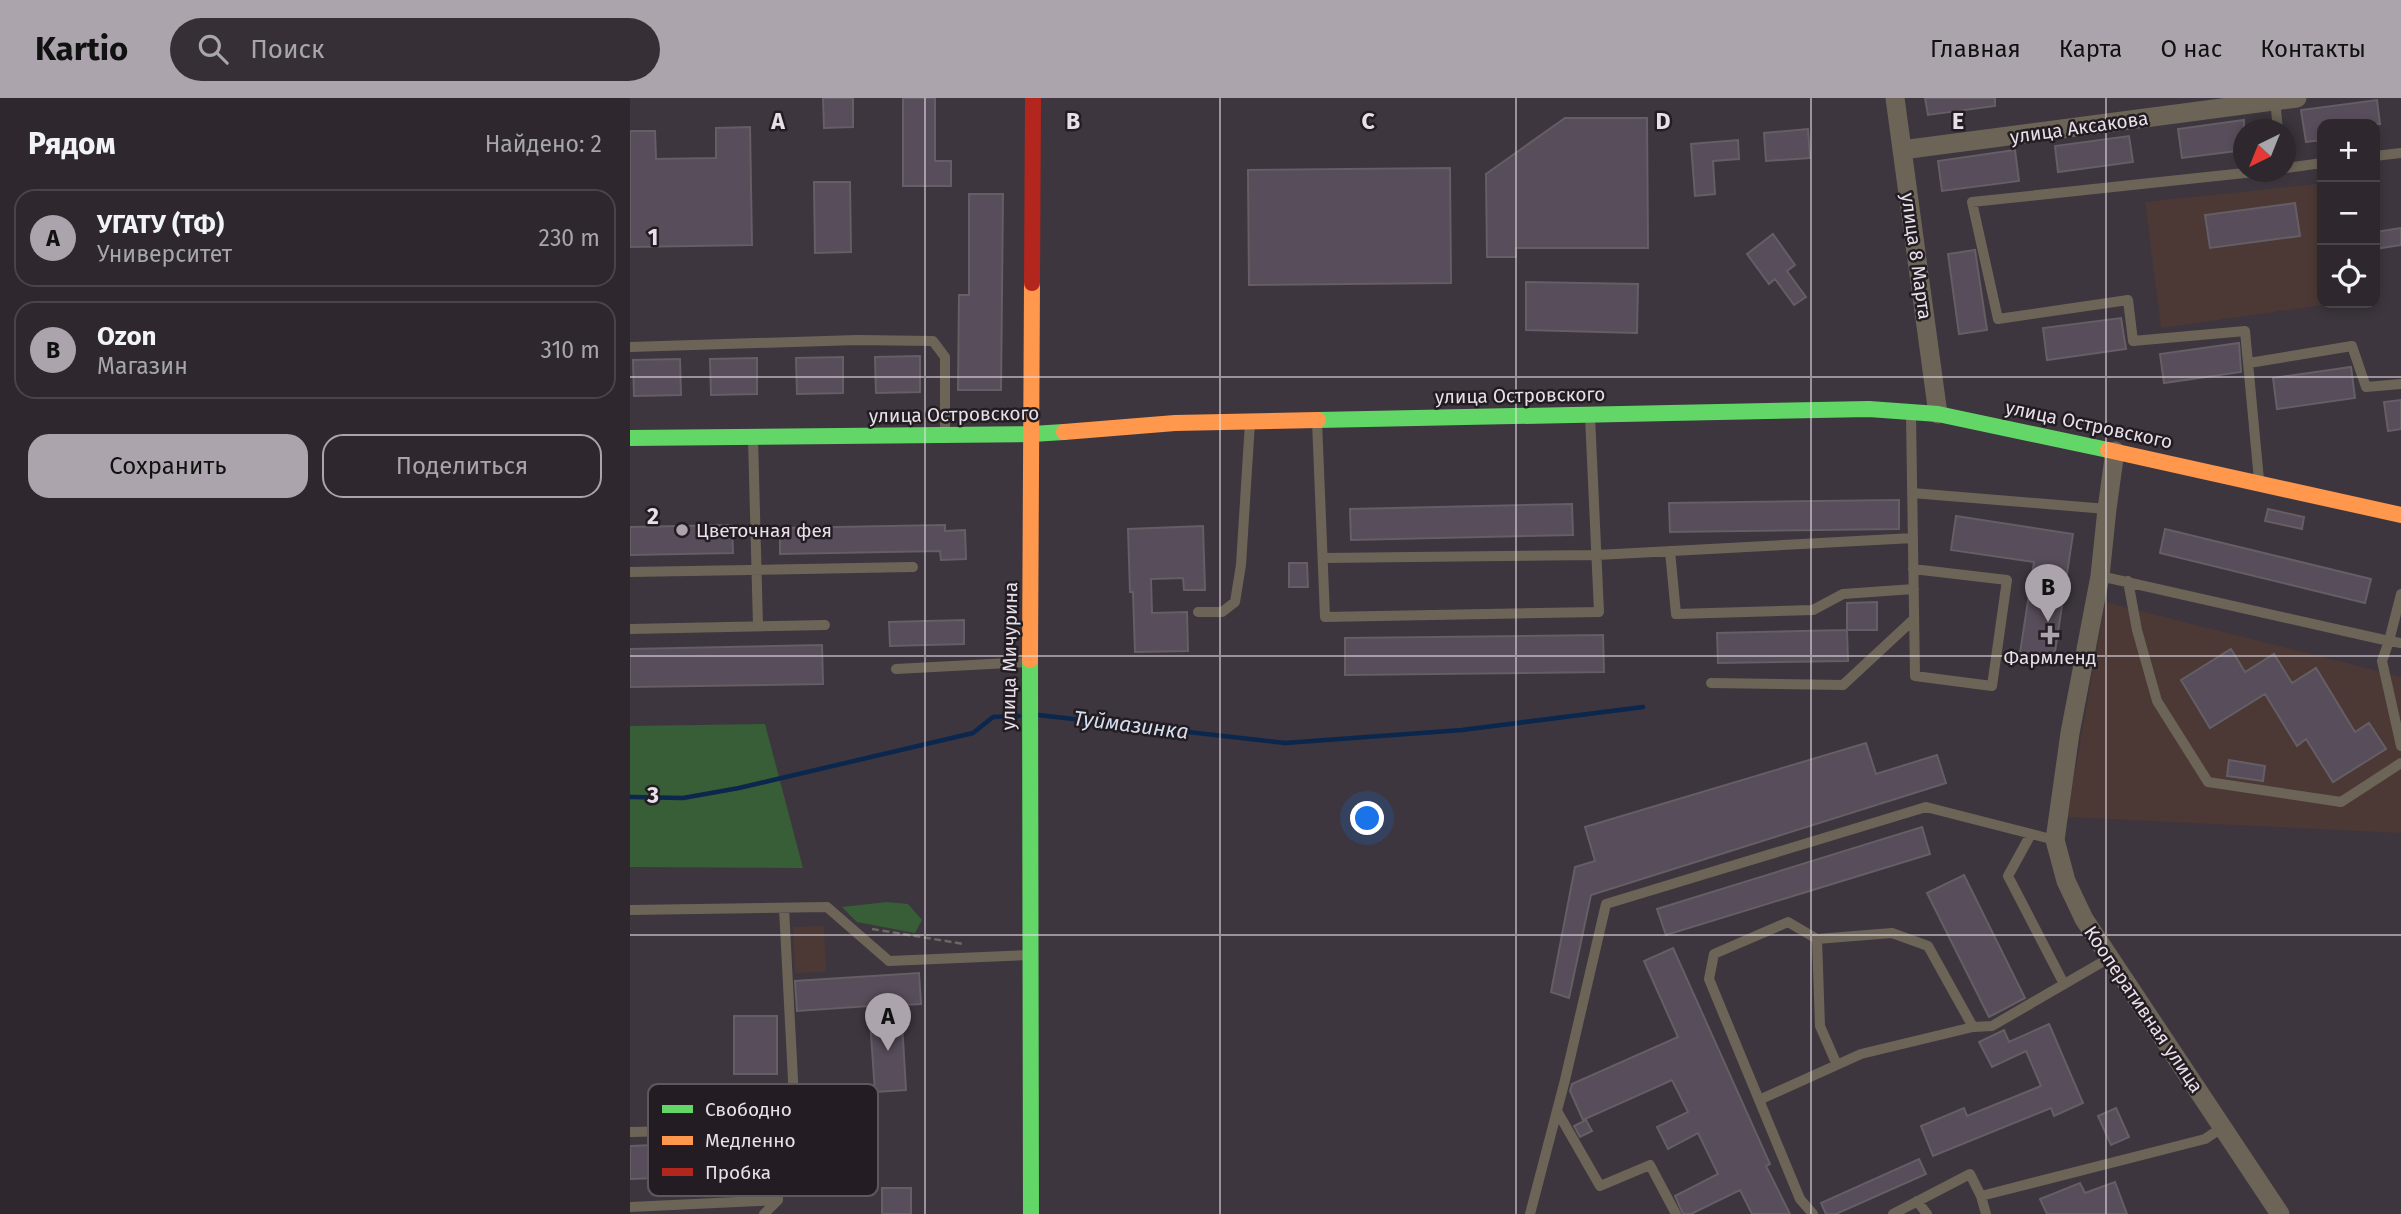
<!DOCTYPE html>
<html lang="ru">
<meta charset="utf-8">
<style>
body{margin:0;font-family:"Fira Sans",sans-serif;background:#363036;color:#f1f3f6}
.controls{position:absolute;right:21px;top:21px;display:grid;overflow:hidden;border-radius:14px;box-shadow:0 4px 10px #0003}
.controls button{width:63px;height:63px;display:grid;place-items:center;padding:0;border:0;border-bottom:2px solid #49444a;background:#2e282e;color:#f1f3f6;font:35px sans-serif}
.compass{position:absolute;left:1603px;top:21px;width:63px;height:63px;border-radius:50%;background:#2e282e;box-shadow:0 4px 10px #0003;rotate:223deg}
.you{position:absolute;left:738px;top:721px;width:24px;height:24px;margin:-18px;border:5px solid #fff;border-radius:50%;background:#1a73e8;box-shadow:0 0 0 10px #1a73e833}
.badge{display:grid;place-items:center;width:46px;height:46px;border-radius:50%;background:#aca4ac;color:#111;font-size:23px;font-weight:700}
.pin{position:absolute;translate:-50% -58px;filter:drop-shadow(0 2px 4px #0008)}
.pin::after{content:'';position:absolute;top:37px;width:24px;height:21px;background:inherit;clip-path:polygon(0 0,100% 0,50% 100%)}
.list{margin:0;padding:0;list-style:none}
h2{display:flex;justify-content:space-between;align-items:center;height:91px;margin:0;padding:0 28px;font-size:30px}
h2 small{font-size:23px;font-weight:400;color:#a7a6aa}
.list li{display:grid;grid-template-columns:46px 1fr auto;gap:21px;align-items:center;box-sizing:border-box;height:98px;margin:0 14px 14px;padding:0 14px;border:2px solid #49444a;border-radius:21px}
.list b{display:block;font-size:26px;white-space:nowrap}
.list p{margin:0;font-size:23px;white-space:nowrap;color:#a7a6aa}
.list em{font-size:23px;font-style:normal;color:#a7a6aa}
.actions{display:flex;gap:14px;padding:21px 28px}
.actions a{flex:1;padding:16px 0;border:2px solid #aca4ac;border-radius:21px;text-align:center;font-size:24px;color:#aca4ac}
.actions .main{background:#aca4ac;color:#111}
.icon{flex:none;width:38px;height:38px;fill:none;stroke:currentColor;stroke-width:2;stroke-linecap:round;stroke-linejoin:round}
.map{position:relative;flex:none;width:1771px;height:1116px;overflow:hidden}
header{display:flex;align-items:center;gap:42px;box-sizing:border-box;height:98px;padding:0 35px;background:#aca4ac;color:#111}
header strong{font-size:33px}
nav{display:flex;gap:38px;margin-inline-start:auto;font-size:24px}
.search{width:490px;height:63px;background:#363036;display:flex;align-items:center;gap:18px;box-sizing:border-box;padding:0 24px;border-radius:38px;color:#a7a6aa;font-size:26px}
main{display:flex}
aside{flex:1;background:#2e282e}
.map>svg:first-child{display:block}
</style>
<header>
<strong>Kartio</strong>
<div class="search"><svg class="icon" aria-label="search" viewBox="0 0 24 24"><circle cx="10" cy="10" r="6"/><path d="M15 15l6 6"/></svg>Поиск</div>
<nav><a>Главная</a><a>Карта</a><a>О нас</a><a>Контакты</a></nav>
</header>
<main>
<aside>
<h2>Рядом<small>Найдено: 2</small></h2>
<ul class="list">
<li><span class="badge">A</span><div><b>УГАТУ (ТФ)</b><p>Университет</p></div><em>230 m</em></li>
<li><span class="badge">B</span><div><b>Ozon</b><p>Магазин</p></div><em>310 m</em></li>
</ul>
<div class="actions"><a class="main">Сохранить</a><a>Поделиться</a></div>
</aside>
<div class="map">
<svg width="1771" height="1116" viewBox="0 0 1771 1116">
<rect width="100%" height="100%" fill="#3d363e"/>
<path fill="#4c3935" d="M1688 86 1692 113V205H1706L1531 230 1515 104Z
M1475 504 1771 579V735L1437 719Z
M194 828 196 874 165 875 163 829Z"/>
<path fill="#375e37" d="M135 626 173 770 0 769V628Z
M257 804 278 806 292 822 285 835 227 824 212 809Z"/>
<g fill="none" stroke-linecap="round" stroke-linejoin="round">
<path stroke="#0b274d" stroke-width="4.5" d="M408 617 655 645 832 632 1013 609
M0 699 53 700 109 690 343 635 363 619 389 618"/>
</g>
<path fill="#584d5a" stroke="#645e65" stroke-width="2" d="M193 0H223V29L194 30Z
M273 0H305V63H321V88H273Z
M1295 0H1365V8L1298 17Z
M1747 2 1750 26H1692V42L1676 44 1671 12Z
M935 20H1017L1018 150H886V159H857L856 76Z
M1614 22V52L1552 60 1548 31Z
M120 29 122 147 0 149V33H25L26 61 86 60V30Z
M1178 31 1180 60 1136 63 1134 35Z
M1499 38 1503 64 1428 74 1425 48Z
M1108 42 1109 61 1083 63 1085 96 1065 98 1061 46Z
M1385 52 1389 83 1312 93 1308 63Z
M820 70 821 185 619 187 618 72Z
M184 84H220L221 154 185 155Z
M339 96H373L371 292H328L329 197H339Z
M1665 105 1670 138 1580 150 1575 117Z
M1771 130V147L1745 151V134Z
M1143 136 1165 167 1157 173 1176 199 1164 207 1145 181 1139 186 1117 156Z
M1345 152 1357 232 1329 236 1318 156Z
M896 184 1008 186 1007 235 896 232Z
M1491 220 1496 251 1417 262 1413 230Z
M1609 245 1611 274 1534 285 1530 256Z
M290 258V294L246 295 245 259Z
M213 259V295L167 296 166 260Z
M127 260V296L81 297 80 261Z
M50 261 51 297 4 298 3 262Z
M1721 269 1725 300 1647 311 1643 280Z
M1771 302V331L1758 333 1754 304Z
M1269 402V431L1040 434 1039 405Z
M942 406 943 437 721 442 720 411Z
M1638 411 1674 419 1672 431 1635 423Z
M1326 418 1443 436 1424 560 1390 555 1404 464 1321 452Z
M102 427 103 455 0 457V429Z
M315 427V433L335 432 336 461 311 462 310 453 150 456V430Z
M573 428 575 492H554L553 480 521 481 522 515 557 514 558 553 505 554 503 494H500L498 431Z
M1535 431 1741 481 1735 505 1530 455Z
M659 465H677L678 489H659Z
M1247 504V532H1217V505Z
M334 522V546L260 548 259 524Z
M1217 532 1218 563 1088 565 1087 535Z
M973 537 974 574 715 577V540Z
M192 547 193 586 0 589V551Z
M1601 551 1615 574 1644 556 1662 585 1686 570 1725 634 1739 625 1756 651 1703 684 1676 641 1667 648 1635 596 1580 630 1551 582Z
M1236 645 1246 676 1307 657 1316 685 961 797 939 900 921 894 945 769 965 763 955 729Z
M1599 662 1635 668 1633 683 1597 678Z
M1292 729 1300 756 1036 837 1027 811Z
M1334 777 1395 900 1359 919 1297 795Z
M1043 850 1140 1066 1136 1068 1160 1116H1122L1110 1092 1061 1116H1053L1045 1098 1088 1076 1068 1035 1038 1051 1027 1029 1058 1014 1042 982 953 1022 940 993 942 986 1048 939 1014 863Z
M289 875 291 906 271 907 276 992 245 994 239 908 167 913 165 883Z
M104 918H147V976H104Z
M1419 926 1453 1005 1424 1018 1421 1010 1303 1058 1291 1028 1334 1010 1337 1018 1411 988 1396 953 1362 969 1349 944 1374 932 1379 944Z
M1486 1010 1499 1039 1481 1047 1468 1018Z
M956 1022 962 1033 950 1039 944 1028Z
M135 1043 137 1076 0 1081V1048Z
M1289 1061 1296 1076 1206 1116H1196L1191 1105Z
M1485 1084 1497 1116H1417L1410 1101 1450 1085 1455 1095Z
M252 1090H281V1116H252Z"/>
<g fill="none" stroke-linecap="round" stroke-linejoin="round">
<path stroke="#6d6761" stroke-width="2.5" stroke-dasharray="7 3.5" stroke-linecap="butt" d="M242 831 334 846"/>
<path stroke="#6c6557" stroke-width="10" d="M1645 1 1648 32
M1745 58 1771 55
M1656 70 1692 65
M1624 74 1342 104 1368 221 1498 202 1503 243 1615 233 1629 382
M0 249 227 242 303 243 315 259V337
M1619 265 1722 248 1736 289 1771 286
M1281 317C1282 404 1284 491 1285 578L1362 588 1377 482 1283 471
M687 323 695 519 969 514 960 318
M123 340 128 528
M1282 395 1477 411
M1040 453 1046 516 1183 512 1213 496 1284 491
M693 460 967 457 1283 440
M0 474 283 469
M1470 478 1759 543 1752 563 1771 648
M1498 483 1507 532 1527 603 1578 684 1711 704 1771 665
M1771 496 1759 543 1771 545
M568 514H592L605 504 611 467 620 324
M0 531 195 527
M266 571 399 564
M1081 585 1213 587 1284 521
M1401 736 1378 778 1434 886
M0 812 197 809 259 863 399 857
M1187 841 1190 928 1207 967
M1129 1002 1231 956 1343 929
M927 1013 970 1088 1020 1067 1046 1116
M147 1031 164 1001 154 810
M0 1034 147 1031 148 1102 134 1116
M1351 1098 1356 1116
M1287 1103 1297 1116
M0 1109 148 1102
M900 1116 935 982 976 806 1296 709 1425 742
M1183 1116 1170 1101 1079 881 1084 856 1158 824 1187 841 1262 835 1298 848 1343 929 1362 928 1481 859
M1263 1116 1340 1076 1351 1098 1575 1041 1593 1029"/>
<path stroke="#6c6557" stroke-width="19" d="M1265 0 1308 316
M1272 52 1667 0
M1485 353 1477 411 1470 478 1440 635 1425 742 1436 783 1454 821 1650 1116"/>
<path stroke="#63d668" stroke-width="16" d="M688 322 1239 311 1308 316 1478 352
M0 340 402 336 434 334
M400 562 401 1116"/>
<path stroke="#ff974d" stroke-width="16" d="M434 334 545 325 688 322
M1478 352 1771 417
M400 562 402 185"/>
<path stroke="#b3261e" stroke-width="16" d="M402 185 403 0"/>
</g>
<path fill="none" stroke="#e7e0e8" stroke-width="2" stroke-opacity="0.55" d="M295 0V1116M590 0V1116M886 0V1116M1181 0V1116M1476 0V1116M0 279H1771M0 558H1771M0 837H1771"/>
<g fill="#aca4ac" stroke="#231d23" stroke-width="2.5">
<circle cx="52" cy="432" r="7"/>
<path d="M1416.5 526.5h7v7h7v7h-7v7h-7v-7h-7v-7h7z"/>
</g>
<g text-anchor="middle" stroke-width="5" stroke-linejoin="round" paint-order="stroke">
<g font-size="19" fill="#e7e0e8" stroke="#231d23">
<text transform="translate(1449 29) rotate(-8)" y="7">улица Аксакова</text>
<text transform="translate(1287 158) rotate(82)" y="7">улица 8 Марта</text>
<text transform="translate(890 297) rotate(-1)" y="7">улица Островского</text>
<text transform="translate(324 316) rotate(-1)" y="7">улица Островского</text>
<text transform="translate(1459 326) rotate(12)" y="7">улица Островского</text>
<text transform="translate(379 558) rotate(-89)" y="7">улица Мичурина</text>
<text transform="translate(1514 911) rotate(56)" y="7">Кооперативная улица</text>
</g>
<g font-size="19" fill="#e7e0e8" stroke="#231d23" text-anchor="start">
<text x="66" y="439">Цветочная фея</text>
<text x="1420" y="566" text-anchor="middle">Фармленд</text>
</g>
<g font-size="21" font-style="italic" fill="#d3dff0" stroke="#231d23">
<text transform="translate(501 627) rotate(7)" y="7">Туймазинка</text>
</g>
</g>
<rect x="18" y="986" width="230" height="112" rx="10" fill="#231d23" stroke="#5e585e" stroke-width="2"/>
<rect x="32" y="1007" width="31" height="8" fill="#63d668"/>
<rect x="32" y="1038" width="31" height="9" fill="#ff974d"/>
<rect x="32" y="1070" width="31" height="8" fill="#b3261e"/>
<g font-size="19" fill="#e7e0e8">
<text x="75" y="1018">Свободно</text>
<text x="75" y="1049">Медленно</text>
<text x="75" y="1081">Пробка</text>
</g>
<g font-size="23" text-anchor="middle" font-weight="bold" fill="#e7e0e8" stroke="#231d23" stroke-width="5" stroke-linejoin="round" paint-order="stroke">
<text x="148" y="31">A</text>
<text x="443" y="31">B</text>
<text x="738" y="31">C</text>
<text x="1033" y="31">D</text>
<text x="1328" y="31">E</text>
<text x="23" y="147">1</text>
<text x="23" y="426">2</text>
<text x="23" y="705">3</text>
</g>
</svg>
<div class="controls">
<button>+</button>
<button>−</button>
<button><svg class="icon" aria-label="locate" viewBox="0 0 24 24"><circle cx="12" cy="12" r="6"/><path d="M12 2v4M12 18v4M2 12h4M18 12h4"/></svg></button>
</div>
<svg class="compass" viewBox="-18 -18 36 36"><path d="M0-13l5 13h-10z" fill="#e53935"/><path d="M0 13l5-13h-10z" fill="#a7a6aa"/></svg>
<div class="you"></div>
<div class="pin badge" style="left:258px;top:953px">A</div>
<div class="pin badge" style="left:1418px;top:524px">B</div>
</div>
</main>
